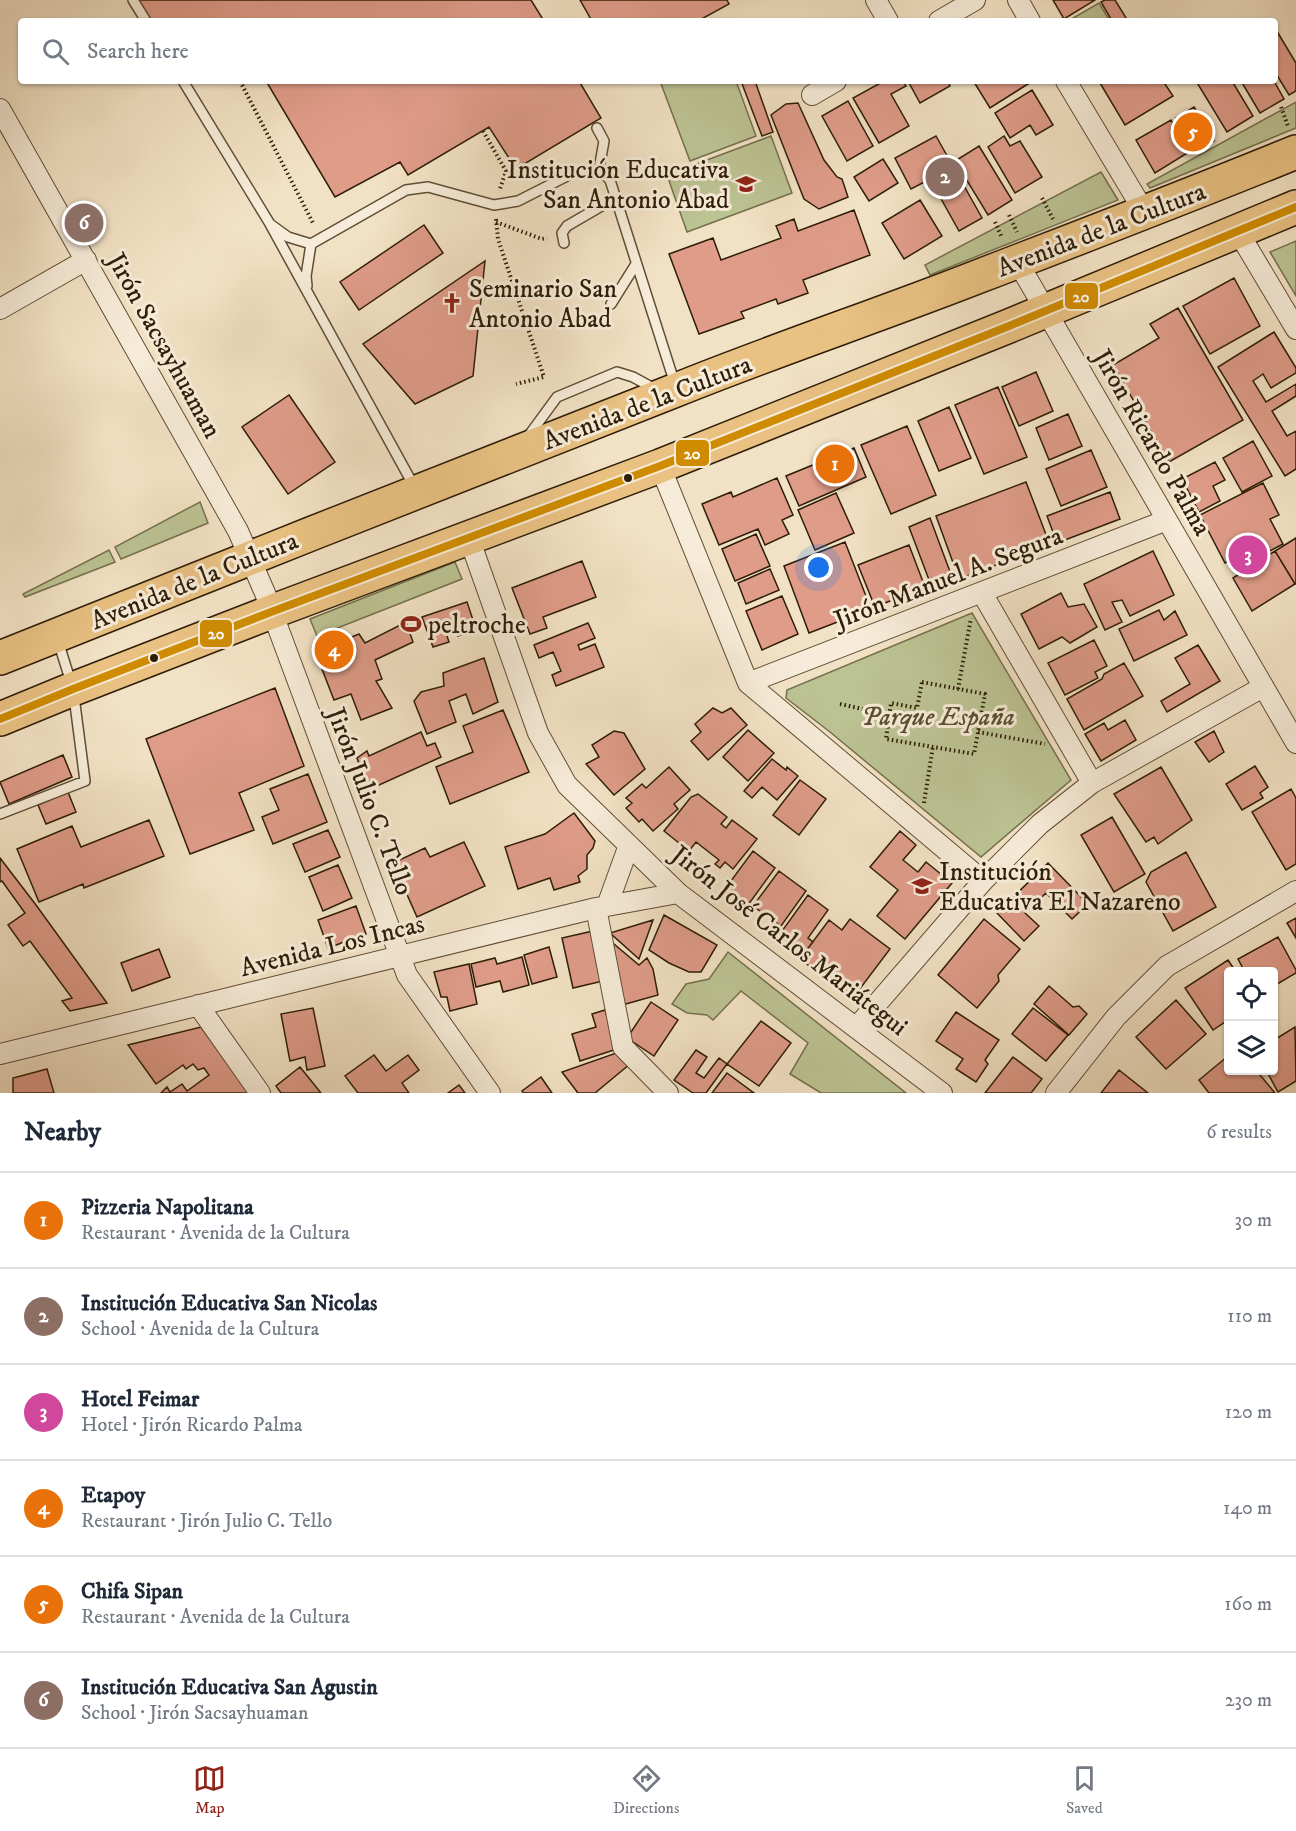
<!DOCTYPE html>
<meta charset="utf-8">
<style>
body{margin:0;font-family:"IM FELL DW Pica",serif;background:#f6f6f7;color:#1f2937}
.controls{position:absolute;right:18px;bottom:18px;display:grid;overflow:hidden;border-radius:6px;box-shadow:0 2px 4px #0004}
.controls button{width:54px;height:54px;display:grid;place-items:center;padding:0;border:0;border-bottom:2px solid #e0e1e3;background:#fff;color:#1f2937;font:30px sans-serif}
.you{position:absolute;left:819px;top:568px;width:21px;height:21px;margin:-15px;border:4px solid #fff;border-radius:50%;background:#1a73e8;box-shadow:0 0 0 9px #1a73e833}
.badge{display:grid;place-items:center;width:39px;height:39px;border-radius:50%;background:#8f2418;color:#fff;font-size:20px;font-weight:700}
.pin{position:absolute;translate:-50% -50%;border:3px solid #fff;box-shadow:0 2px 6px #0006}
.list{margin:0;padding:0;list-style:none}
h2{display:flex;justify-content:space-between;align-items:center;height:78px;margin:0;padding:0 24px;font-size:26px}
h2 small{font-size:20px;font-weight:400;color:#747a83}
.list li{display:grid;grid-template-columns:39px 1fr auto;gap:18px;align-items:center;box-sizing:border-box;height:96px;padding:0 24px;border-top:2px solid #e0e1e3}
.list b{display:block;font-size:22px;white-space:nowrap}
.list p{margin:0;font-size:20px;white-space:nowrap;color:#747a83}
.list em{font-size:20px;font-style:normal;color:#747a83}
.icon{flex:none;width:33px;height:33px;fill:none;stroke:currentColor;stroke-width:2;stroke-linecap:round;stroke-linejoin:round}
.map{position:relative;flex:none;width:1296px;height:1093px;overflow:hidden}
.search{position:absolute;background:#fff;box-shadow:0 2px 4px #0004;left:18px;right:18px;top:18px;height:66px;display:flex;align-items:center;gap:15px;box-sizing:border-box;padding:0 21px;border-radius:6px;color:#747a83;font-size:22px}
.sheet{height:654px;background:#fff}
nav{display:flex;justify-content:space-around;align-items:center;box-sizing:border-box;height:84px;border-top:2px solid #e0e1e3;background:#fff;font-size:16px;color:#747a83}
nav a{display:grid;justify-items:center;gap:3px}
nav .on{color:#8f2418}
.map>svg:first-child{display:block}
</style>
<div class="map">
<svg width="1296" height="1093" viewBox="0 0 1296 1093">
<rect width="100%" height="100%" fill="#f2e2c5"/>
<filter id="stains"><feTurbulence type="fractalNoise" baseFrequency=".00333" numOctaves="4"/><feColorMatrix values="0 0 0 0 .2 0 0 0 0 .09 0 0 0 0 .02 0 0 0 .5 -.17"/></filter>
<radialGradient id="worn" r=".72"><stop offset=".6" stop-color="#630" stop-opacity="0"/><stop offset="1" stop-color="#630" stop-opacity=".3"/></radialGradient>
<path fill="#bcc393" stroke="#75704d" stroke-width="1.5" d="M1099 3 1110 21H1068Z
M660 81H736L756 136 690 161Z
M1296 102V128L1150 188 1147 184Z
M771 136 792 193 687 232 667 175Z
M1101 172 1118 200 930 275 925 265Z
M1296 241V296L1270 252Z
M200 502 208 523 121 559 115 547Z
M109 550 115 562 25 597 23 594Z
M455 562 462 579 317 636 310 619Z
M972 613 1071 780 981 857 830 732 786 698 787 690Z
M728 952 906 1093H821L790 1074 808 1043 741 991 713 1020 707 1015 687 1013 672 1004 686 984 709 979Z"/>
<path fill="#df9c89" stroke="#2e1d07" stroke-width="1.5" d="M138 0H531L544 21H150Z
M580 0H727L729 4 698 21H592Z
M1053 0H1095L1064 19Z
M1105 0H1115L1128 21H1112L1101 2Z
M1275 28 1296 63V91L1289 95 1275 72Z
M266 81H579L601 118 516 169 489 127 408 175 400 162 335 197Z
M741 81H755L773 132 762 136Z
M884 81H903L906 86 891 94 909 126 879 143 853 98Z
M908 81H948L950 86 920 103Z
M976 81H1031V82L990 108 974 82Z
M1104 81H1163L1173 96 1125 125 1100 83Z
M1196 81H1232L1253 116 1227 132Z
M1241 81H1274L1284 99 1260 113Z
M1032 90 1053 125 1036 135 1030 125 1010 138 995 113Z
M848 101 873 146 847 161 822 116Z
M798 103 824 160 837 177 842 179 848 197 819 209 804 199 771 115 786 104Z
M1194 107 1214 141 1196 151 1176 118Z
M1171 120 1189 152 1155 173 1136 140Z
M936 136 982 218 959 231 930 179 911 189 895 158Z
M1004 136 1010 146 1020 141 1042 177 1015 193 988 147Z
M979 146 1012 200 988 215 955 161Z
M883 159 898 183 869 201 854 177Z
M920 200 942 236 904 259 882 223Z
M854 210 870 255 803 280 808 293 778 304 776 299 741 312 744 318 699 334 669 254 713 238 721 260 781 238 776 226 794 219 798 231Z
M424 225 443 253 359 310 340 282Z
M485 261 473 376 415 404 363 344Z
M1234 278 1260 326 1210 354 1183 306Z
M1178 308 1243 420 1169 462 1113 365 1159 338 1150 324Z
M1274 332 1296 368V373L1271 388 1263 374 1253 381 1266 402 1296 384V396L1272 411 1287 436 1296 431V469L1285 476 1218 367Z
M1036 372 1053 411 1019 426 1002 387Z
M998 387 1027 457 984 474 955 405Z
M289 395 335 462 288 494 242 427Z
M949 407 971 458 939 471 918 421Z
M1068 414 1082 446 1049 460 1036 428Z
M907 426 936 495 891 514 861 445Z
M1253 441 1272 476 1242 492 1223 458Z
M854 448 866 477 799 506 786 476Z
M1091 450 1107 487 1061 506 1046 469Z
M1215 462 1225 480 1213 486 1220 501 1199 512 1182 479Z
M777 478 793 515 782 520 789 534 765 545 758 529 719 545 702 504 731 492 733 497Z
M1026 482 1050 545 959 579 936 516Z
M1263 483 1279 515 1270 519 1283 544 1237 568 1232 559 1225 563 1200 515Z
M1110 492 1120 519 1057 543 1047 516Z
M836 493 854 533 815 550 798 510Z
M930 518 952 577 931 585 909 527Z
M756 534 770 566 735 581 722 549Z
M1296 538V584H1295L1275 551Z
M845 542 871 609 809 633 784 566Z
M909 545 925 587 875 607 858 565Z
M1153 551 1174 595 1130 616 1122 600 1112 602 1122 622 1105 630 1084 584Z
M1275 551 1295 584 1252 611 1233 578Z
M582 561 596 597 543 617 547 628 530 634 512 588Z
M770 569 779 590 746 604 738 583Z
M1061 593 1068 607 1084 604 1097 627 1070 643 1062 637 1039 649 1021 614Z
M782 596 798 634 762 650 746 611Z
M467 602 476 629 458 636 455 626 445 630 449 642 433 647 422 617Z
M1159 610 1164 620 1175 611 1187 635 1134 661 1119 629Z
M406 622 413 642 375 660 382 679 376 681 392 708 361 720 351 694 334 700 322 669 343 658 344 649 339 651 337 643 359 634 365 643Z
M588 623 595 638 578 645 580 650 595 644 604 667 556 686 552 675 561 671 553 652 539 658 534 645Z
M1094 640 1107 666 1095 672 1098 678 1065 695 1048 663Z
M1198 645 1220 681 1167 712 1161 701 1190 684 1175 658Z
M484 658 498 702 473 714 466 694 449 701 456 722 427 734 414 701 421 692 444 686 443 673Z
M1124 663 1143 696 1084 730 1067 699 1102 679 1104 674Z
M275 688 304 766 239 793 254 830 190 854 146 739Z
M713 708 722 713 731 708 747 725 708 760 691 741 701 732 695 724Z
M503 710 529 772 450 804 436 767 473 752 463 726Z
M1125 720 1136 740 1101 761 1085 734 1104 723 1108 730Z
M748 730 774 753 748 781 723 757Z
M614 731 624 733 645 769 614 795 586 764 599 757 592 745Z
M1214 731 1224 752 1209 762 1195 742Z
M421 732 427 746 435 743 441 757 368 790 357 758 367 751 369 756Z
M63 755 72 777 9 804 0 782Z
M772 759 786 770 787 767 798 776 777 800 762 787 752 798 744 791Z
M1255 766 1268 787 1260 793 1263 798 1242 810 1226 784Z
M669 767 690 790 674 804 678 809 653 831 642 819 639 822 626 808 632 803 626 798 642 784 646 788Z
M1161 767 1192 820 1158 844 1154 837 1146 842 1114 794Z
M308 774 327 822 273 844 262 817 279 810 270 789Z
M800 780 826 799 799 835 773 815Z
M1291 789 1296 798V864L1286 870 1252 812Z
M68 792 76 812 46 824 38 805Z
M698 794 727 817 721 824 726 828 732 820 757 839 733 869 725 862 720 868 715 864 719 860 696 842 689 851 664 831 691 797Z
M574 813 595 841 593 848 587 855V869L578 876 580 882 554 890 550 878 518 889 505 847 545 834Z
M1112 817 1145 874 1114 892 1081 835Z
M149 820 164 856 84 888 83 884 39 902 17 849 72 826 81 847Z
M328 830 340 857 305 872 293 844Z
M900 831 916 845 903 860 918 872 926 862 952 883 905 939 877 916 898 890 870 867Z
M464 842 485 886 417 917 393 863 425 848 430 857Z
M753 851 775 868 748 905 725 889Z
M1186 852 1216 907 1173 931 1146 882 1151 872Z
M0 858 36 905 107 1003 70 1011 62 1001 72 998 30 941 23 946 8 925 25 913 2 881 0 882Z
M1048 863 1088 904 1072 919 1046 893 1025 913 1039 926 1024 941 997 913Z
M338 865 352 898 323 911 309 877Z
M779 871 806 891 781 926 753 906Z
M808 895 828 910 808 938 813 942 800 959 792 953 799 944 782 931Z
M356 906 366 934 328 948 318 920Z
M664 915 717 945 701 972H689L669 963 649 950Z
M1296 918V938L1287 923Z
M850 919 890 949 853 998 800 959 829 920 842 930Z
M984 919 1020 949 998 975 999 981 977 1008 938 975Z
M653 920 639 959 610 933Z
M593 931 603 981 573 988 562 938Z
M1278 937 1296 970V973L1274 986V972H1245L1238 959Z
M608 939 639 965 647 958 653 969 658 995 622 1005Z
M549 947 557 977 532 984 524 955Z
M159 949 170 977 132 991 121 963Z
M522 957 529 985 503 992 500 981 476 987 471 964 495 958 497 964Z
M1228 960 1236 972H1228V1020L1213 1030 1185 988Z
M469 964 477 1004 450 1011 447 997H441L434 972Z
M1049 986 1073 1007 1079 1006 1087 1014 1069 1035 1034 1004Z
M1176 1000 1206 1034 1166 1069 1136 1037Z
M651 1002 678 1020 654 1056 627 1038Z
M313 1008 325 1066 307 1070 305 1057 290 1061 281 1014Z
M1033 1008 1068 1035 1046 1061 1012 1034Z
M605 1010 617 1049 580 1061 572 1034 596 1027 592 1014Z
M956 1012 999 1040 985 1060 988 1064 976 1082 956 1069 963 1059 936 1041Z
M761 1021 791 1043 759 1086 727 1064Z
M201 1027 249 1093H161L167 1087 170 1092 182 1084 187 1091 209 1075 204 1068 198 1070 193 1064 186 1069 183 1065 156 1084 128 1045Z
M1295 1027 1296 1081 1278 1092 1266 1070H1274V1040Z
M696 1050 707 1057 696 1073 704 1078 719 1058 727 1064 706 1093H693L674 1080Z
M619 1052 630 1064 595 1093H578L562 1072Z
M374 1055 386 1071 408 1055 419 1070 402 1083 409 1093H358L345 1076Z
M1228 1056V1070H1256L1275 1093H1209L1199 1080Z
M1013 1057 1042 1079 1031 1093H985Z
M300 1067 321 1093H281L276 1086Z
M47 1069 54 1093H13V1078Z
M1119 1070 1148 1093H1101Z
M727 1073 754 1093H712Z
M541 1077 552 1093H523L522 1091Z
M459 1085 465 1093H448Z"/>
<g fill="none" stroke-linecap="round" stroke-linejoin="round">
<g stroke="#5f4e36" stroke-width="12">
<path id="lane" d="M133 0 146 21
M183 81 270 224 415 488
M597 128 604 141 599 169
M270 224 288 237 311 244 406 190 428 187 494 205 518 201 575 172 599 169 610 180 675 384
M564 243 562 233 567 226 615 198
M307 286 306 276 311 244
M611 304 636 264
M527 438 557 397 617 372 633 377 655 389
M0 814 85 781 73 689 58 641"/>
</g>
<g stroke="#5f4e36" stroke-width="22">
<path id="street" d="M876 0 888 21
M1018 0 1030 21
M939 21 975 0
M1066 81 1145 213
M812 95 836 81
M0 109 238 531 265 593 407 975 490 1093
M1237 230 1296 329
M1017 261 1296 743
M0 309 86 260
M660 466 748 683 983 881
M469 538 538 733 567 785 678 893 942 1093
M982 593 1092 783
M748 683 1167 520
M607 906 629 845
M596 908 623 1047 668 1093
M198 1005 260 1093
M856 1028 983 881 1040 824 1092 783 1263 687
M0 1054 596 908 678 893
M1056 1093 1116 1017 1167 966 1296 891"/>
</g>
<g stroke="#2e1d07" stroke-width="36">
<path id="highway" d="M0 658C225 567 450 479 676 390 775 350 877 316 977 277 1084 236 1190 195 1296 152
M0 719 73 689 271 612 660 466 1009 326 1296 207"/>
</g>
<path stroke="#2e1d07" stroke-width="4" stroke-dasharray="1.5 3" stroke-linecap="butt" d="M240 81 314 225
M1281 107 1288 126
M483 131 506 171 500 189
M1042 198 1053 219
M1009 215 1017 232
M496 219 498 239 544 377 516 384
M496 222 542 239 547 238
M995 222 1002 238
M922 682 985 694 974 754 886 739 891 703 917 708Z
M958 689 971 618
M840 704 889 715
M978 732 1045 744
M924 803 933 746"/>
<use href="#lane" stroke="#f7ecd9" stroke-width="9"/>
<use href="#street" stroke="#f7ecd9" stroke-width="20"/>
<use href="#highway" stroke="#e9c182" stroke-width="33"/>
<g stroke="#f7ecd9" stroke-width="12">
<path id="bus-1" d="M0 719 73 689 271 612 660 466 1009 326 1296 207"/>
</g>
<use href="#bus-1" stroke="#cf8b01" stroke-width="8"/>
</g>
<defs>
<g id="school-bare" transform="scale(1.62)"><path d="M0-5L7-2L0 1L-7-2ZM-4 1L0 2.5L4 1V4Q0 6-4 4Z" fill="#8f2418" stroke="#f7ecd9" stroke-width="2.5" paint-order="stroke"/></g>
<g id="church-bare" transform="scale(1.62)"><path d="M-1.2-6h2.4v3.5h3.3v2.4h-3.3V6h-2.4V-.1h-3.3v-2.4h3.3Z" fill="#8f2418" stroke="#f7ecd9" stroke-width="2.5" paint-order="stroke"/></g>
<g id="stadium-bare" transform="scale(1.62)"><path d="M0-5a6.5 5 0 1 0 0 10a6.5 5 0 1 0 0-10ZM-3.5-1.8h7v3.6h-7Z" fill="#8f2418" stroke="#f7ecd9" stroke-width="2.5" paint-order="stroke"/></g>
</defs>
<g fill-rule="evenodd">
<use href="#school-bare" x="746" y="184"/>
<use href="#church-bare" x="452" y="303"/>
<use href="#stadium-bare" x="411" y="624"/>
<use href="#school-bare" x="922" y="886"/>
</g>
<g fill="#2e1d07" stroke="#f7ecd9" stroke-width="2">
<circle cx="628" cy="478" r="5"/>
<circle cx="154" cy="658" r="5"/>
</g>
<g text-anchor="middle" stroke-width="6" stroke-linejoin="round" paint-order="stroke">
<g font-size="26" fill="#2e1d07" stroke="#f7ecd9" text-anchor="start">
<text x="729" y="178" text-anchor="end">Institución Educativa<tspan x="729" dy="30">San Antonio Abad</tspan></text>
<text x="469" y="297">Seminario San<tspan x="469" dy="30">Antonio Abad</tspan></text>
<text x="428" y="633">peltroche</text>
<text x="939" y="880">Institución<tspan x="939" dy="30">Educativa El Nazareno</tspan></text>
</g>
<g font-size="26" fill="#2e1d07" stroke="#f7ecd9">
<text transform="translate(1101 229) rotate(-21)" y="9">Avenida de la Cultura</text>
<text transform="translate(165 345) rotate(61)" y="9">Jirón Sacsayhuaman</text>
<text transform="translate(647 402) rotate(-21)" y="9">Avenida de la Cultura</text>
<text transform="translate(1153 442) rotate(60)" y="9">Jirón Ricardo Palma</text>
<text transform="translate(948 577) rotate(-21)" y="9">Jirón Manuel A. Segura</text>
<text transform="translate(194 580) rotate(-22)" y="9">Avenida de la Cultura</text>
<text transform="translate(371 801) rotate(69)" y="9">Jirón Julio C. Tello</text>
<text transform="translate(790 940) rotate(38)" y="9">Jirón José Carlos Mariátegui</text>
<text transform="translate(332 945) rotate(-14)" y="9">Avenida Los Incas</text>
</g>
<g font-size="26" font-style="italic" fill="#594f31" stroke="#f7ecd9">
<text x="938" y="725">Parque España</text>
</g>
</g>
<g stroke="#f7ecd9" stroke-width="2">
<rect x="1064" y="282" width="35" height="28" rx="6" fill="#cf8b01"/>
<rect x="675" y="439" width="35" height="28" rx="6" fill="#cf8b01"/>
<rect x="199" y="619" width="34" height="29" rx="6" fill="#cf8b01"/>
</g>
<g font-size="16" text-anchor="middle" font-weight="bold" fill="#fff">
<text x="1081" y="302">20</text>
<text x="692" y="459">20</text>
<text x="216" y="639">20</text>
</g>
<rect width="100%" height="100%" filter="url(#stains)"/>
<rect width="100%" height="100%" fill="url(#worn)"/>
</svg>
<div class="controls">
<button><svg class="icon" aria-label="locate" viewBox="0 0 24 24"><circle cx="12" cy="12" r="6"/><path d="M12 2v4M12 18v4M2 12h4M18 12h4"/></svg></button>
<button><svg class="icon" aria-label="layers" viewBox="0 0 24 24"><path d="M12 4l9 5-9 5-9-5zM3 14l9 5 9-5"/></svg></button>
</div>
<div class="you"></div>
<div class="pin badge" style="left:835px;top:464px;background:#e8710a">1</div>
<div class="pin badge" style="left:945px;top:177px;background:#8d6e63">2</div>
<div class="pin badge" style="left:1248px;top:555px;background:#d1479c">3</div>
<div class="pin badge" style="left:334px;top:650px;background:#e8710a">4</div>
<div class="pin badge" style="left:1193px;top:132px;background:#e8710a">5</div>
<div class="pin badge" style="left:84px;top:223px;background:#8d6e63">6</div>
<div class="search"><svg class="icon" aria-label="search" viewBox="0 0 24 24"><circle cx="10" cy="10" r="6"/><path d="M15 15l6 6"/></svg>Search here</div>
</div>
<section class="sheet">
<h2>Nearby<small>6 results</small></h2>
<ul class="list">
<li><span class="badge" style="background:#e8710a">1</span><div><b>Pizzeria Napolitana</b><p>Restaurant · Avenida de la Cultura</p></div><em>30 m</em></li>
<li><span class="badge" style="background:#8d6e63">2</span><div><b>Institución Educativa San Nicolas</b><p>School · Avenida de la Cultura</p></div><em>110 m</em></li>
<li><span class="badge" style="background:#d1479c">3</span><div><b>Hotel Feimar</b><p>Hotel · Jirón Ricardo Palma</p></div><em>120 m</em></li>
<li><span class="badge" style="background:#e8710a">4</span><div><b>Etapoy</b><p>Restaurant · Jirón Julio C. Tello</p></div><em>140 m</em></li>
<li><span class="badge" style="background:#e8710a">5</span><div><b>Chifa Sipan</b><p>Restaurant · Avenida de la Cultura</p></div><em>160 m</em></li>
<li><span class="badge" style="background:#8d6e63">6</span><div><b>Institución Educativa San Agustin</b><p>School · Jirón Sacsayhuaman</p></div><em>230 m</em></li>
</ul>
</section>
<nav>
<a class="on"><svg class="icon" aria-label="map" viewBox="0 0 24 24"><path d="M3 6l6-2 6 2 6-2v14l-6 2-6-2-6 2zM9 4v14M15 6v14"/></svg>Map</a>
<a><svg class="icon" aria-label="directions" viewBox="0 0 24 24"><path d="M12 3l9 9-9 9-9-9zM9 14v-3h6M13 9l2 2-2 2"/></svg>Directions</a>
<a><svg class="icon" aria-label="saved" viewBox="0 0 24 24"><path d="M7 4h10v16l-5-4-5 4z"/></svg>Saved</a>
</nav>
